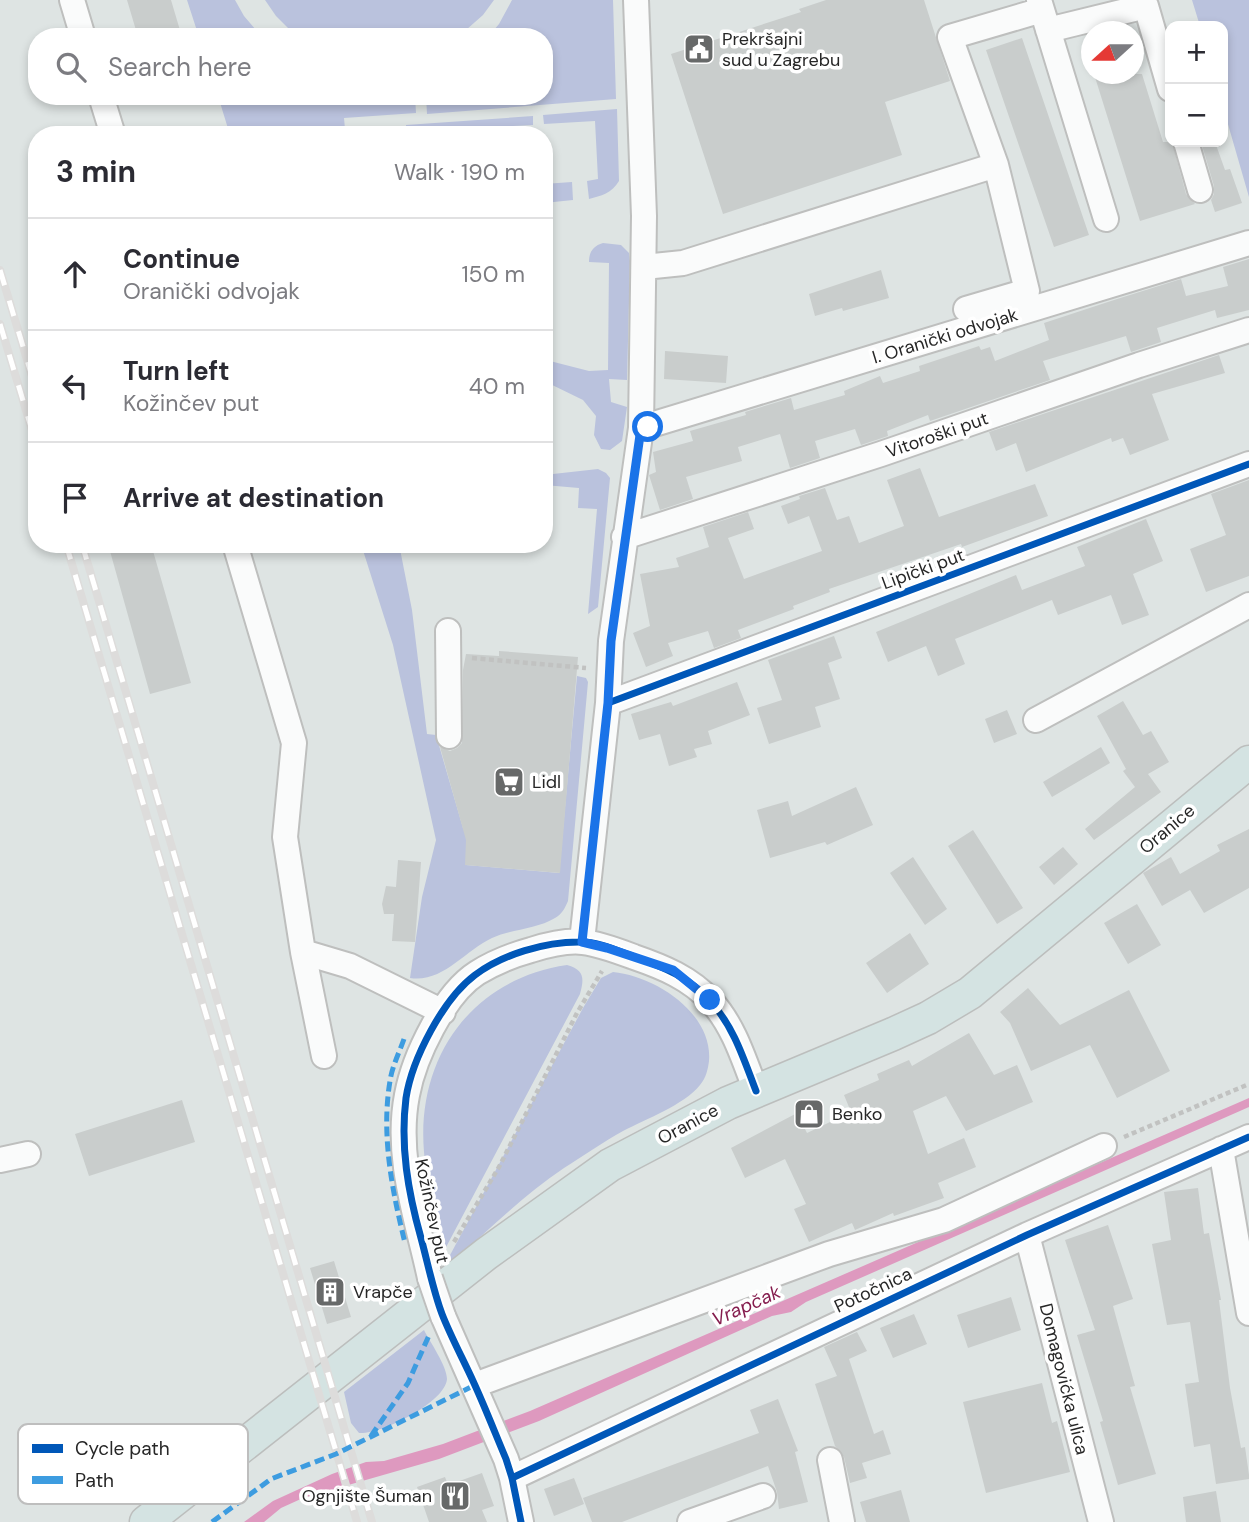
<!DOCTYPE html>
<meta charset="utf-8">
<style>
body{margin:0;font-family:"DM Sans",sans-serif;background:#f7f7f7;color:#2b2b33}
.controls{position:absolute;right:21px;top:21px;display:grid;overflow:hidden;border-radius:14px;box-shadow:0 4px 10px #0003}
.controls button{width:63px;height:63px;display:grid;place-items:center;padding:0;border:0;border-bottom:2px solid #e1e1e2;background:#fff;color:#2b2b33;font:35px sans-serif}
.compass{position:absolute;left:1081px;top:21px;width:63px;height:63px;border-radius:50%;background:#fff;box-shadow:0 4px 10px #0003;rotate:249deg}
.stop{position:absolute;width:21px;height:21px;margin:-16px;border:5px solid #1a73e8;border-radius:50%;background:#fff}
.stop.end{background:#1a73e8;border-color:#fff;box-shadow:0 2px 7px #0008}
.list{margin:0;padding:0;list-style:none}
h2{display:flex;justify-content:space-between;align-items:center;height:91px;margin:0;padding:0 28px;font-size:30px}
h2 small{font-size:23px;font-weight:400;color:#7c7c81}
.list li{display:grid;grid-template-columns:46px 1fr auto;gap:21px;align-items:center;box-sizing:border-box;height:112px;padding:0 28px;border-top:2px solid #e1e1e2}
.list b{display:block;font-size:26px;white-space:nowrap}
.list p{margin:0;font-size:23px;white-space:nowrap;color:#7c7c81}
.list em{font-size:23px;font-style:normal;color:#7c7c81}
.icon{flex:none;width:38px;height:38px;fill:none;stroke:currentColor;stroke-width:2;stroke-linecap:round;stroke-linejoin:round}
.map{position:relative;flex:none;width:1249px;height:1522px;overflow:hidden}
.search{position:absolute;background:#fff;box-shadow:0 4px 10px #0003;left:28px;top:28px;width:525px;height:77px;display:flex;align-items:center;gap:18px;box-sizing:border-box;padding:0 24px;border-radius:28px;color:#7c7c81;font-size:26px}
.panel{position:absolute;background:#fff;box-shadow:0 4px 10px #0003;left:28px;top:126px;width:525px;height:427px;border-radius:28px}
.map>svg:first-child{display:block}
</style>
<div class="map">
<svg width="1249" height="1522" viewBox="0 0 1249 1522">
<rect width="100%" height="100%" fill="#dee4e3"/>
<path fill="#bac2dd" d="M187 0H235L244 16 262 37H199Z
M265 0H494L483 15 458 37H297L276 16Z
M512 0H613L616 99 427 114 426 96H544V37H488L499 24Z
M1192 0H1249V197L1223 107V26H1200Z
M218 96H415L416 113 344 118 345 129 395 126 396 135H230Z
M617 109 619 181C612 193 601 196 589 199L587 181 598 179 595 121 544 124 543 115Z
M533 116V125L453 129V135H449L448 132 406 135V125Z
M572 182 573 200 544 203V184Z
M603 243 621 245 629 253 630 261 627 380 609 379 611 402 627 407 622 441 610 450 601 449 594 435 596 416 583 400 544 381V250L547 252 546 360 589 371 608 370 609 263 589 262C589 252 593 246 603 243Z
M598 469 606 473 610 478 598 607 588 614 597 509 578 508 579 488 544 485V475Z
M361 544H399L412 610 427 734 436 735 463 828H467L466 865 559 873 577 676 586 678 588 682 568 901C565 908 562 914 555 918 537 929 512 929 492 938 464 951 443 983 410 978L422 897 436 840 393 645Z
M567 965C585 970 584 979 580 994L444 1251C437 1219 426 1185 424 1152 416 1057 472 979 567 965Z
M613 972C655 976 713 1013 709 1061 708 1069 706 1078 700 1085 684 1105 646 1119 623 1131 603 1142 583 1156 564 1168 523 1195 488 1232 450 1263L449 1257 583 1008 601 978Z
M424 1330C430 1342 447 1366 447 1379 445 1403 380 1435 359 1433L351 1423 344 1392Z"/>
<path fill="#de99bf" d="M1249 1098V1107L806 1302 791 1312 772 1316 539 1421 439 1459 303 1498 281 1508 264 1522H244L273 1501 332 1474 366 1462 384 1461 443 1444 530 1411Z"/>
<path fill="#c9cdcc" d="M127 0H171L182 37H138Z
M826 0H924L950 81 885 102 902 155 723 214 671 54 801 12 799 9Z
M1022 38 1089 235 1054 247 986 50Z
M1094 74H1142L1163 142H1172L1186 194 1195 204 1140 221Z
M1201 142H1215L1225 170 1230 169 1242 203 1215 212 1211 200 1214 194V186Z
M1249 259V310L1217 318 1215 310 1157 328 1161 342 1131 352 1126 336 1043 361 1050 380 930 421 928 415 887 431 888 436 861 445 855 429 815 441 820 458 790 468 780 434 738 447 742 461 686 477 693 499 660 510 649 475 656 472 653 452 693 441 690 431 746 415 745 412 791 398 794 410 845 395 844 391 880 376 883 383 920 371 919 366 979 346 981 350 990 347 995 361 1049 340 1044 323 1114 300 1181 279 1186 296 1228 286 1223 267Z
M881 270 889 298 843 311 842 308 815 316 809 294Z
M665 351 728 356 726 383 664 379Z
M1219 355 1225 373 1152 394 1169 440 1130 455 1123 438 1112 442 1111 438 1026 472 1016 443 996 451 989 432Z
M920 468 939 517 1035 484 1048 516 962 547 961 544 829 589 830 592 793 606 794 609 738 630 741 638 714 648 708 631 668 643 673 656 646 667 633 633 650 626 640 574 679 567 676 558 709 547 703 527 748 512 754 529 728 538 744 579 822 551 809 516 788 524 781 506 800 499 799 496 825 488 837 520 849 516 859 543 904 526 887 480Z
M1249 480V576L1206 592 1190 549 1226 535 1211 494Z
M1146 519 1163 561 1133 574 1149 615 1122 625 1111 595 1058 615 1052 600 955 639 965 664 938 676 926 646 888 662 876 632 1016 575 1022 590 1085 566 1077 547Z
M108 544H151L191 683 150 694Z
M834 636 842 658 828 663 840 699 815 707 821 727 769 744 757 708 782 700 768 660Z
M499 651 578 657 560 873 465 865 466 840 440 747 450 751 457 748 462 743 463 670 466 654 499 656Z
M737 682 750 715 708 731 712 744 694 749 697 757 669 766 660 734 639 740 631 714 671 702 673 706Z
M1123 701 1143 735 1151 731 1169 762 1148 774 1161 792 1094 840 1085 829 1135 787 1123 771 1126 769 1097 716Z
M1007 710 1017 734 994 743 985 719Z
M1101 747 1110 763 1052 797 1043 782Z
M856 787 873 825 827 845 825 842 770 858 757 810 788 801 792 816Z
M1249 829V888L1204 913 1190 890 1162 906 1143 873 1171 857 1180 874 1220 851 1217 845Z
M973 830 1023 908 997 924 948 846Z
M1063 847 1078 864 1054 885 1039 867Z
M913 857 947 909 925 925 890 873Z
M398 860 421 862 415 942 392 941 394 914H384L382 904 386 886 396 887Z
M1137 904 1161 945 1128 964 1104 923Z
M910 933 929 964 887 993 866 963Z
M1028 988 1060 1025 1129 990 1170 1071 1117 1098 1090 1045 1031 1071 1010 1023 1000 1012Z
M969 1033 994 1075 1017 1065 1033 1102 966 1131 946 1096 913 1111 928 1154 964 1138 976 1167 938 1183 944 1198 894 1216 893 1213 855 1230 852 1223 809 1242 794 1209 806 1204 785 1159 745 1178 731 1148 797 1113 807 1133 851 1112 844 1095 879 1080 877 1074 909 1060 912 1066Z
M182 1100 195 1142 89 1176 75 1134Z
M1198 1188 1204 1234 1209 1233 1221 1300H1219L1230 1388 1241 1448 1245 1447 1249 1475V1479L1216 1484 1210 1444 1194 1447 1185 1384 1199 1382 1190 1322 1167 1325 1152 1244 1171 1240 1164 1192Z
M1108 1225 1133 1299 1113 1306 1135 1386 1130 1387 1156 1474 1118 1485 1100 1422 1103 1421 1077 1335 1095 1330 1065 1240Z
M334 1261 351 1317 327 1324 310 1268Z
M1011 1297 1021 1330 968 1348 957 1315Z
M914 1314 927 1344 893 1358 880 1328Z
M857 1332 867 1351 849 1359 874 1434 883 1430 891 1454 862 1463 867 1478 850 1483 844 1457 835 1446 815 1384 837 1376 824 1347Z
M1042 1383 1052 1423 1057 1421 1070 1472 986 1493 963 1402Z
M778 1399 798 1451 795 1452 808 1502 779 1509 777 1492 768 1466 622 1522H592L583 1498 759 1433 750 1410Z
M482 1473 494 1506 482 1510 487 1522H429L417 1487 445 1477 448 1485Z
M574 1478 584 1504 554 1516 544 1489Z
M901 1490 910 1522H866L860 1502Z
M1216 1491 1221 1522H1186L1183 1497Z"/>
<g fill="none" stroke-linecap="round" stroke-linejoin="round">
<g stroke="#bebfbe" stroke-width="28">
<path id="minor" d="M72 0 83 37
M1039 0 1106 219
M1048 30 1146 6 1170 89
M101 96 113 135
M1186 142 1200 190
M644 267 683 263 996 165
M966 309 1027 291 996 165 950 37 1042 10
M641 428 1249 243
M624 537 881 454 1139 365 1249 330
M235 544 294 743 285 837 303 952
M448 631 449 736
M608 703 1249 464
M1036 720 1249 605
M582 941 608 703 611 641 641 428 644 216 636 0
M324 1056 303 952 350 966 443 1012
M1221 1149 1249 1313
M0 1160 28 1154
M1027 1235 1101 1522
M430 1278C417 1218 395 1157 407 1095 414 1057 444 994 477 973 493 963 513 955 531 950 547 945 566 940 583 942 600 944 618 951 634 957 663 967 690 978 711 1001 734 1026 744 1060 756 1091
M443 1316 506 1459 512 1478 521 1522
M475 1385 829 1254 944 1220 1104 1146
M830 1460 842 1522
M512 1478 1027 1235 1249 1137
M690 1522 763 1496"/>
</g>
<g stroke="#bcbebd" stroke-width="35">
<path id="major" d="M146 1522 486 1254 610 1165 728 1103 893 1034 928 1018 970 993 1249 762"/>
</g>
<path stroke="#c1c2c1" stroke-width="4.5" stroke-dasharray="5 3.5" stroke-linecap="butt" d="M472 658 586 668
M1124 1137 1249 1084
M454 1242 499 1167 577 1013 602 971"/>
<use href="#minor" stroke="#fafbfb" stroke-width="24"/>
<use href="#major" stroke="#d4e3e2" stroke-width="32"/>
<g stroke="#dddcdb" stroke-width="8">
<path id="rail" d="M0 270 37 393
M0 324 37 447
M66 544 357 1522
M82 544 372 1522"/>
</g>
<use href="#rail" stroke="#fff" stroke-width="5" stroke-dasharray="16" stroke-linecap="butt"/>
<g stroke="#bebfbe" stroke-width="28" stroke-linecap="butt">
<path id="minor-bridge" d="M430 1278 443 1316"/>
</g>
<use href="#minor-bridge" stroke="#fafbfb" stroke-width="24"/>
<path stroke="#3d9ce0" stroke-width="5" stroke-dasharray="10 5" stroke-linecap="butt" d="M404 1039C399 1053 392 1067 390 1081 381 1135 392 1190 405 1243
M371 1436 408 1383 430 1333
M212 1522 271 1479 336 1454 475 1385"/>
<g stroke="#fff" stroke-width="11">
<path id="cycleway" d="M608 703 1249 464
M512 1478 1027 1235 1249 1137
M521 1522 512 1478 506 1459C495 1433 485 1407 473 1381 463 1359 451 1337 442 1314 433 1290 428 1264 421 1238 408 1192 400 1146 406 1098 412 1059 443 999 475 975 503 954 545 942 579 942 597 941 618 951 635 957 663 967 691 978 711 1002 734 1027 744 1060 756 1091"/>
</g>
<use href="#cycleway" stroke="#0057b8" stroke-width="7"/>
</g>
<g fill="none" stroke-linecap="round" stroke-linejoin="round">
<path stroke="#1a73e8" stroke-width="9" d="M648 427 641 428 611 641 608 703 582 942 607 948 673 970 710 1000"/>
</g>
<defs>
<g id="civic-square" transform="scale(1.575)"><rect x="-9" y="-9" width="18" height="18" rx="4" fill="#676969" stroke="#fff"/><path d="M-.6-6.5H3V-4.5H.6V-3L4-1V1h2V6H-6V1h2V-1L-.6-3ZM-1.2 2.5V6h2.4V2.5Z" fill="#fff"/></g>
<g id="supermarket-square" transform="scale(1.575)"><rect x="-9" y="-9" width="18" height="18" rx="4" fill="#676969" stroke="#fff"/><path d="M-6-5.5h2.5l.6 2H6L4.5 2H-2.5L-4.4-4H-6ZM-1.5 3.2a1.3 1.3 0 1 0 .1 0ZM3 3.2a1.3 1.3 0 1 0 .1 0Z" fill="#fff"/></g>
<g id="shop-square" transform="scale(1.575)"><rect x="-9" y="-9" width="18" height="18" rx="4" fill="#676969" stroke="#fff"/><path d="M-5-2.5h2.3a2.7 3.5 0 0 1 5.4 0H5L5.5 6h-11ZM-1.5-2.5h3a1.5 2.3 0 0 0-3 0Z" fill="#fff"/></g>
<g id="building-square" transform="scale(1.575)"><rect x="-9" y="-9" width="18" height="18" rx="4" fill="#676969" stroke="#fff"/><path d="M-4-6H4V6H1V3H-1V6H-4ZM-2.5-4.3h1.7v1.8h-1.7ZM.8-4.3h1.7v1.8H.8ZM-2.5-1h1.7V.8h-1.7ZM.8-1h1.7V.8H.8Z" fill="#fff"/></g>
<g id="restaurant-square" transform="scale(1.575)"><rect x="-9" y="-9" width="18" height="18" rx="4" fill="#676969" stroke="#fff"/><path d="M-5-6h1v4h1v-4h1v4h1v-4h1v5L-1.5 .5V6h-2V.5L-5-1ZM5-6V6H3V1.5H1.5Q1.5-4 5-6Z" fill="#fff"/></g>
</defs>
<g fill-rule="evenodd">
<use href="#civic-square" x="699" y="49"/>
<use href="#supermarket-square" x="509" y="782"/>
<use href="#shop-square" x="809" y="1114"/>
<use href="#building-square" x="330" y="1292"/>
<use href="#restaurant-square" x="455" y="1496"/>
</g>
<g text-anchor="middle" stroke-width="7" stroke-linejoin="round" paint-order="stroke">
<g font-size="18" fill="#272727" stroke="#fff" text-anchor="start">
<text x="722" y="45">Prekršajni<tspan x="722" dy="21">sud u Zagrebu</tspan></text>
<text x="532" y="788">Lidl</text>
<text x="832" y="1120">Benko</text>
<text x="353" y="1298">Vrapče</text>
<text x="432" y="1502" text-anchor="end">Ognjište Šuman</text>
</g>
<g font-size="18" fill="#272727" stroke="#fff">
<text transform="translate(945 336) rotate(-17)" y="6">I. Oranički odvojak</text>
<text transform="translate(937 435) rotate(-19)" y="6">Vitoroški put</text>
<text transform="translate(923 569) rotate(-20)" y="6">Lipički put</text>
<text transform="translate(1167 829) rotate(-40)" y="6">Oranice</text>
<text transform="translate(688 1124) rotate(-28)" y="6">Oranice</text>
<text transform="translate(432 1211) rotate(78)" y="6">Kožinčev put</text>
<text transform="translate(873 1290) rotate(-25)" y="6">Potočnica</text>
<text transform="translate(1064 1379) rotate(76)" y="6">Domagovićka ulica</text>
</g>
<g font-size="19" font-style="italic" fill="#851d4e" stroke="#fff">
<text transform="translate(746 1305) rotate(-24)" y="7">Vrapčak</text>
</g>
</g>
<rect x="18" y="1424" width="230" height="80" rx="10" fill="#fff" stroke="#bebebe" stroke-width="2"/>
<rect x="32" y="1444" width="31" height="9" fill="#0057b8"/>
<rect x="32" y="1476" width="31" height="8" fill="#3d9ce0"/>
<g font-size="19" fill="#272727">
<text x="75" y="1455">Cycle path</text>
<text x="75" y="1487">Path</text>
</g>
</svg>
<div class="controls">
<button>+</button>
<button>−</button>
</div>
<svg class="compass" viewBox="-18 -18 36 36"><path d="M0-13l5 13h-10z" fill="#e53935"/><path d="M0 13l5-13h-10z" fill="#7c7c81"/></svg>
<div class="stop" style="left:648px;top:427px"></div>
<div class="stop end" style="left:710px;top:1000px"></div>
<div class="search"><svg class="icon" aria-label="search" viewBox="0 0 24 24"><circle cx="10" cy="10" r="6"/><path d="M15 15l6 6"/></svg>Search here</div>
<section class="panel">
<h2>3 min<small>Walk · 190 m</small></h2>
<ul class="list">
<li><svg class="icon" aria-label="ahead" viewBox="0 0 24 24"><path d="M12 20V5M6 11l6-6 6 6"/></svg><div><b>Continue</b><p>Oranički odvojak</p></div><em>150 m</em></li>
<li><svg class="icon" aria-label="left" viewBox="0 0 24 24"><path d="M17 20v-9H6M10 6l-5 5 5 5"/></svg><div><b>Turn left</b><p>Kožinčev put</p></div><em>40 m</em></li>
<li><svg class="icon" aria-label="arrive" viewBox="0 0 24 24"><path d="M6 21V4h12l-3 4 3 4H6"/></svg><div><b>Arrive at destination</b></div></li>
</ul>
</section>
</div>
